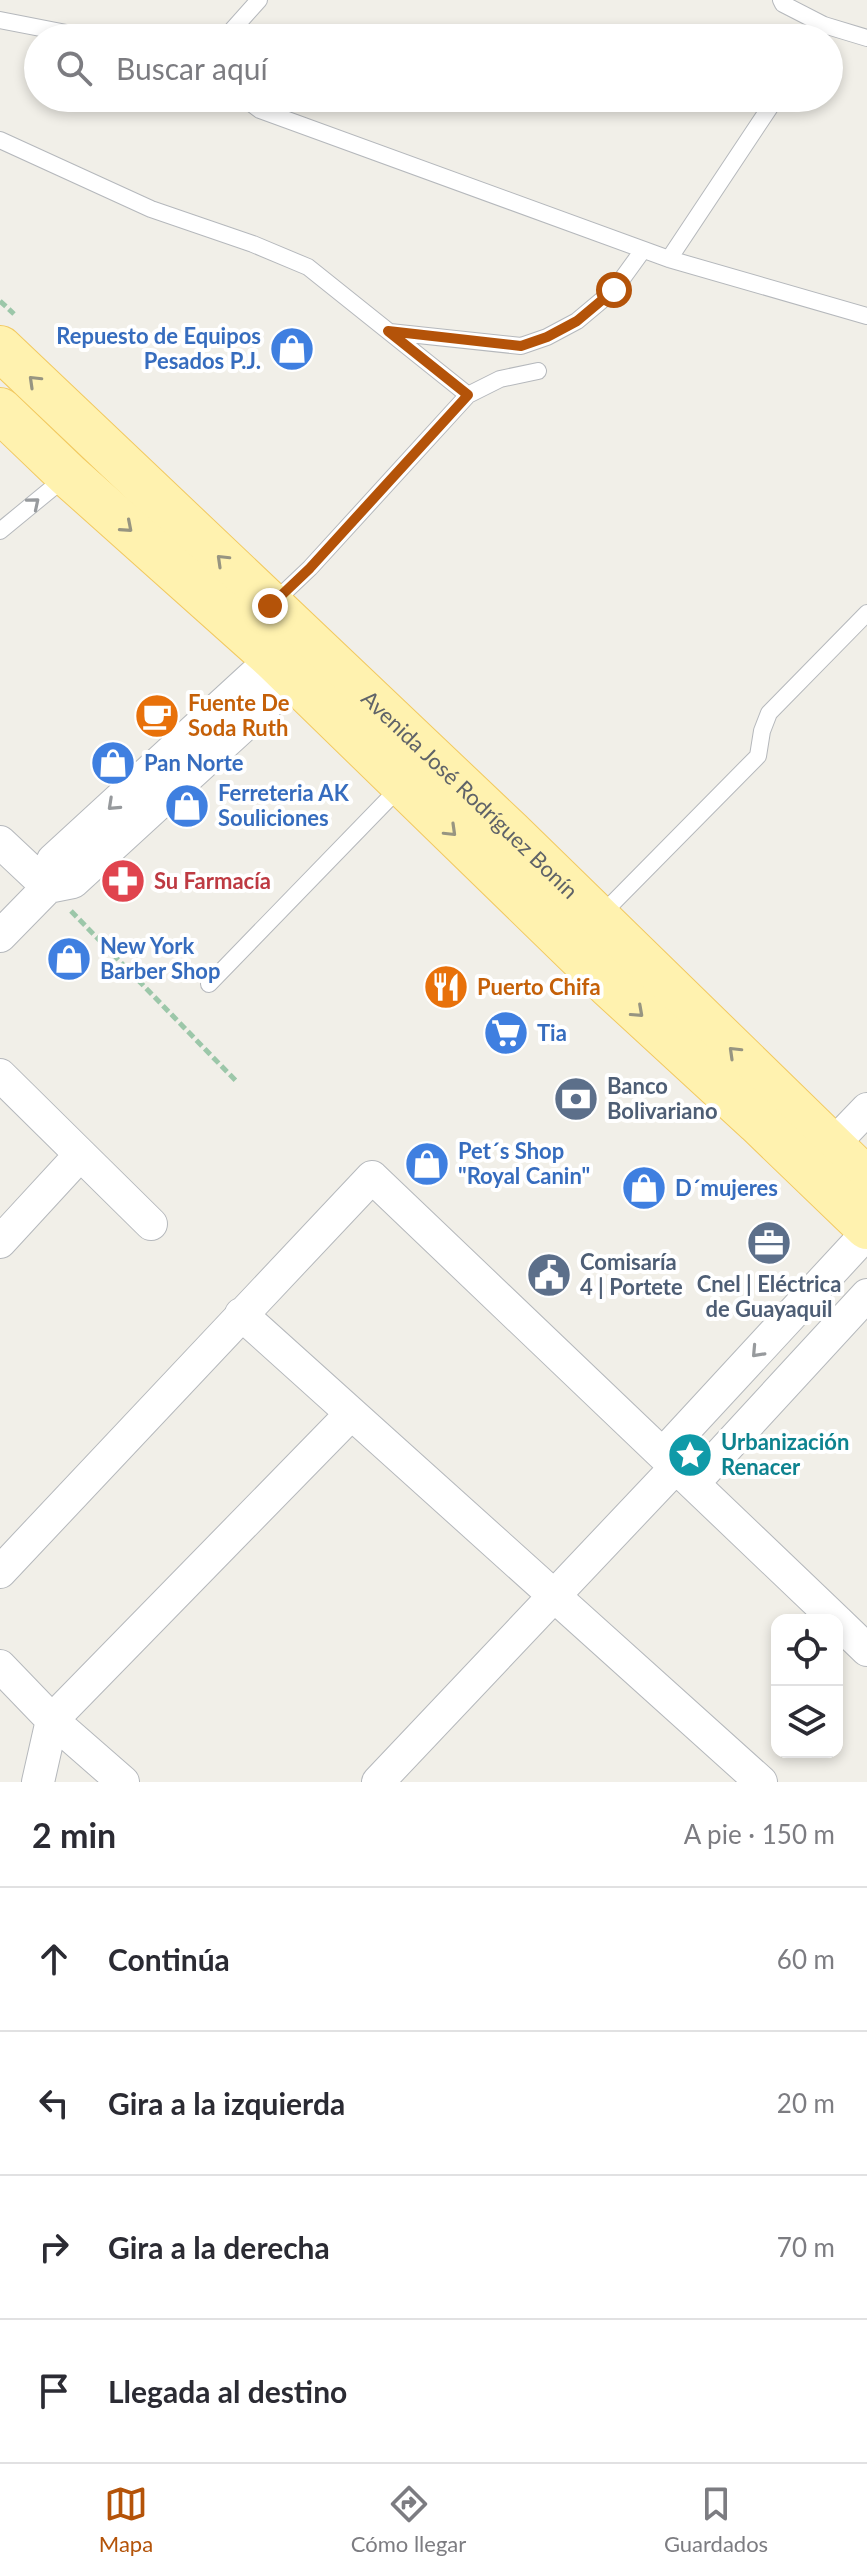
<!DOCTYPE html>
<html lang="es">
<meta charset="utf-8">
<style>
body{margin:0;font-family:Lato,sans-serif;background:#f2f2f3;color:#2b2b33}
.controls{position:absolute;right:24px;bottom:24px;display:grid;overflow:hidden;border-radius:16px;box-shadow:0 4px 12px #0003}
.controls button{width:72px;height:72px;display:grid;place-items:center;padding:0;border:0;border-bottom:2px solid #e1e1e2;background:#fff;color:#2b2b33;font:40px sans-serif}
.stop{position:absolute;width:24px;height:24px;margin:-18px;border:6px solid #b45309;border-radius:50%;background:#fff}
.stop.end{background:#b45309;border-color:#fff;box-shadow:0 2px 8px #0008}
.list{margin:0;padding:0;list-style:none}
h2{display:flex;justify-content:space-between;align-items:center;height:104px;margin:0;padding:0 32px;font-size:34px}
h2 small{font-size:26px;font-weight:400;color:#7c7c81}
.list li{display:grid;grid-template-columns:52px 1fr auto;gap:24px;align-items:center;box-sizing:border-box;height:144px;padding:0 32px;border-top:2px solid #e1e1e2}
.list b{display:block;font-size:30px;white-space:nowrap}
.list em{font-size:26px;font-style:normal;color:#7c7c81}
.icon{flex:none;width:44px;height:44px;fill:none;stroke:currentColor;stroke-width:2;stroke-linecap:round;stroke-linejoin:round}
.map{position:relative;flex:none;width:867px;height:1782px;overflow:hidden}
.search{position:absolute;background:#fff;box-shadow:0 4px 12px #0003;left:24px;right:24px;top:24px;height:88px;display:flex;align-items:center;gap:20px;box-sizing:border-box;padding:0 28px;border-radius:44px;color:#7c7c81;font-size:30px}
.sheet{height:680px;background:#fff}
nav{display:flex;justify-content:space-around;align-items:center;box-sizing:border-box;height:112px;border-top:2px solid #e1e1e2;background:#fff;font-size:22px;color:#7c7c81}
nav a{display:grid;justify-items:center;gap:4px}
nav .on{color:#b45309}
.map>svg:first-child{display:block}
</style>
<div class="map">
<svg width="867" height="1782" viewBox="0 0 867 1782">
<rect width="100%" height="100%" fill="#f1efe8"/>
<g fill="none" stroke-linecap="round" stroke-linejoin="round">
<g stroke="#b5b8bc" stroke-width="18">
<path id="lane" d="M781 0 783 4 824 25 867 38
M0 20 92 38
M225 38 259 0
M244 98 260 110 669 259 867 316
M0 140 151 209 253 244 308 267 468 395
M669 259 776 98
M390 332 521 346 547 337 577 321 614 290 643 250
M0 531 67 476
M271 605 310 568 468 395 500 379 538 371
M600 916 758 756 762 731 769 713 867 613
M209 984 403 784"/>
</g>
<g stroke="#b5b8bc" stroke-width="34">
<path id="street" d="M0 842 48 887
M48 887 53 860 273 658
M0 936 48 887 73 882 278 694 309 662
M0 1075 151 1224
M817 1161 867 1109
M0 1242 80 1155
M241 1314 761 1782
M676 1467 671 1445 867 1233
M676 1467 703 1473 867 1295
M0 1572 372 1177 836 1620
M837 1621 867 1650
M0 1666 52 1720 123 1782
M38 1782 52 1720 351 1414
M378 1782 676 1467"/>
</g>
<g stroke="#f2c960" stroke-width="46">
<g id="primary">
<path id="s1" d="M0 348 510 832 867 1180"/>
<path d="M0 410 68 475 273 658 609 985 758 1122 867 1227"/>
</g>
</g>
<path stroke="#9cc7a9" stroke-width="5" stroke-dasharray="8 4" stroke-linecap="butt" d="M0 301 14 314
M71 911 236 1081"/>
<use href="#lane" stroke="#fff" stroke-width="16"/>
<use href="#street" stroke="#fff" stroke-width="32"/>
<use href="#primary" stroke="#fff2af" stroke-width="44"/>
</g>
<defs><path id="oneway-chevron" d="M-2-3.5L2.5 0L-2 3.5" fill="none" stroke-width="1.6" stroke-linecap="round" stroke-linejoin="round" transform="scale(2)"/></defs>
<g stroke="#979581">
<use href="#oneway-chevron" transform="translate(34 381) rotate(-136)"/>
<use href="#oneway-chevron" transform="translate(127 527) rotate(41)"/>
<use href="#oneway-chevron" transform="translate(222 560) rotate(-136)"/>
<use href="#oneway-chevron" transform="translate(451 831) rotate(44)"/>
<use href="#oneway-chevron" transform="translate(638 1012) rotate(42)"/>
<use href="#oneway-chevron" transform="translate(734 1052) rotate(-136)"/>
</g>
<g stroke="#979a9d">
<use href="#oneway-chevron" transform="translate(34 503) rotate(-40)"/>
<use href="#oneway-chevron" transform="translate(113 805) rotate(137)"/>
<use href="#oneway-chevron" transform="translate(757 1352) rotate(133)"/>
</g>
<g fill="none" stroke-linecap="round" stroke-linejoin="round">
<path stroke="#b45309" stroke-width="10" d="M270 606 310 568 468 395 388 331 521 346 547 337 577 321 614 290"/>
</g>
<defs>
<g id="shop-disc" transform="scale(2.3)"><circle r="9.5" fill="#3f7fe0" stroke="#fff"/><path d="M-5-2.5h2.3a2.7 3.5 0 0 1 5.4 0H5L5.5 6h-11ZM-1.5-2.5h3a1.5 2.3 0 0 0-3 0Z" fill="#fff"/></g>
<g id="cafe-disc" transform="scale(2.3)"><circle r="9.5" fill="#e8710a" stroke="#fff"/><path d="M-5.5-4.5H6V0H3Q3 3.5 0 3.5H-2.5Q-5.5 3.5-5.5 0ZM3-3.2v2h1.7v-2ZM-6 4.5H4V6H-6Z" fill="#fff"/></g>
<g id="pharmacy-disc" transform="scale(2.3)"><circle r="9.5" fill="#e0444e" stroke="#fff"/><path d="M-2-6h4v4h4v4h-4v4h-4v-4h-4v-4h4Z" fill="#fff"/></g>
<g id="restaurant-disc" transform="scale(2.3)"><circle r="9.5" fill="#e8710a" stroke="#fff"/><path d="M-5-6h1v4h1v-4h1v4h1v-4h1v5L-1.5 .5V6h-2V.5L-5-1ZM5-6V6H3V1.5H1.5Q1.5-4 5-6Z" fill="#fff"/></g>
<g id="supermarket-disc" transform="scale(2.3)"><circle r="9.5" fill="#3f7fe0" stroke="#fff"/><path d="M-6-5.5h2.5l.6 2H6L4.5 2H-2.5L-4.4-4H-6ZM-1.5 3.2a1.3 1.3 0 1 0 .1 0ZM3 3.2a1.3 1.3 0 1 0 .1 0Z" fill="#fff"/></g>
<g id="bank-disc" transform="scale(2.3)"><circle r="9.5" fill="#5c6f8a" stroke="#fff"/><path d="M-6-4H6V4H-6ZM0-2.3a2.3 2.3 0 1 0 0 4.6a2.3 2.3 0 1 0 0-4.6Z" fill="#fff"/></g>
<g id="office-disc" transform="scale(2.3)"><circle r="9.5" fill="#5c6f8a" stroke="#fff"/><path d="M-6-3h4V-5.5h4V-3h4V5H-6ZM-1-4.5V-3h2v-1.5ZM-6 0V1H6V0Z" fill="#fff"/></g>
<g id="civic-disc" transform="scale(2.3)"><circle r="9.5" fill="#5c6f8a" stroke="#fff"/><path d="M-.6-6.5H3V-4.5H.6V-3L4-1V1h2V6H-6V1h2V-1L-.6-3ZM-1.2 2.5V6h2.4V2.5Z" fill="#fff"/></g>
<g id="sight-disc" transform="scale(2.3)"><circle r="9.5" fill="#0f9aa8" stroke="#fff"/><path d="M0-6L1.8-2.2L6-1.7L2.9 1.2L3.7 5.4L0 3.3L-3.7 5.4L-2.9 1.2L-6-1.7L-1.8-2.2Z" fill="#fff"/></g>
</defs>
<g fill-rule="evenodd">
<use href="#shop-disc" x="292" y="349"/>
<use href="#cafe-disc" x="157" y="716"/>
<use href="#shop-disc" x="113" y="763"/>
<use href="#shop-disc" x="187" y="806"/>
<use href="#pharmacy-disc" x="123" y="881"/>
<use href="#shop-disc" x="69" y="959"/>
<use href="#restaurant-disc" x="446" y="987"/>
<use href="#supermarket-disc" x="506" y="1033"/>
<use href="#bank-disc" x="576" y="1099"/>
<use href="#shop-disc" x="427" y="1164"/>
<use href="#shop-disc" x="644" y="1188"/>
<use href="#office-disc" x="769" y="1243"/>
<use href="#civic-disc" x="549" y="1275"/>
<use href="#sight-disc" x="690" y="1455"/>
</g>
<g text-anchor="middle" stroke-width="8" stroke-linejoin="round" paint-order="stroke">
<g font-size="22" font-weight="bold" fill="#366cbe" stroke="#fff" text-anchor="start">
<text x="261" y="344" text-anchor="end">Repuesto de Equipos<tspan x="261" dy="25">Pesados P.J.</tspan></text>
<text x="144" y="771">Pan Norte</text>
<text x="218" y="801">Ferreteria AK<tspan x="218" dy="25">Souliciones</tspan></text>
<text x="100" y="954">New York<tspan x="100" dy="25">Barber Shop</tspan></text>
<text x="537" y="1041">Tia</text>
<text x="458" y="1159">Pet´s Shop<tspan x="458" dy="25">"Royal Canin"</tspan></text>
<text x="675" y="1196">D´mujeres</text>
</g>
<g font-size="22" font-weight="bold" fill="#c56008" stroke="#fff" text-anchor="start">
<text x="188" y="711">Fuente De<tspan x="188" dy="25">Soda Ruth</tspan></text>
<text x="477" y="995">Puerto Chifa</text>
</g>
<g font-size="22" fill="#5f6368" stroke="#fff">
<text dy="8" stroke="none"><textPath href="#s1" startOffset="648">Avenida José Rodríguez Bonín</textPath></text>
</g>
<g font-size="22" font-weight="bold" fill="#be3a42" stroke="#fff" text-anchor="start">
<text x="154" y="889">Su Farmacía</text>
</g>
<g font-size="22" font-weight="bold" fill="#4e5e75" stroke="#fff" text-anchor="start">
<text x="607" y="1094">Banco<tspan x="607" dy="25">Bolivariano</tspan></text>
<text x="580" y="1270">Comisaría<tspan x="580" dy="25">4 | Portete</tspan></text>
<text x="769" y="1292" text-anchor="middle">Cnel | Eléctrica<tspan x="769" dy="25">de Guayaquil</tspan></text>
</g>
<g font-size="22" font-weight="bold" fill="#0d838f" stroke="#fff" text-anchor="start">
<text x="721" y="1450">Urbanización<tspan x="721" dy="25">Renacer</tspan></text>
</g>
</g>
</svg>
<div class="controls">
<button><svg class="icon" aria-label="locate" viewBox="0 0 24 24"><circle cx="12" cy="12" r="6"/><path d="M12 2v4M12 18v4M2 12h4M18 12h4"/></svg></button>
<button><svg class="icon" aria-label="layers" viewBox="0 0 24 24"><path d="M12 4l9 5-9 5-9-5zM3 14l9 5 9-5"/></svg></button>
</div>
<div class="stop" style="left:614px;top:290px"></div>
<div class="stop end" style="left:270px;top:606px"></div>
<div class="search"><svg class="icon" aria-label="search" viewBox="0 0 24 24"><circle cx="10" cy="10" r="6"/><path d="M15 15l6 6"/></svg>Buscar aquí</div>
</div>
<section class="sheet">
<h2>2 min<small>A pie · 150 m</small></h2>
<ul class="list">
<li><svg class="icon" aria-label="ahead" viewBox="0 0 24 24"><path d="M12 20V5M6 11l6-6 6 6"/></svg><div><b>Continúa</b></div><em>60 m</em></li>
<li><svg class="icon" aria-label="left" viewBox="0 0 24 24"><path d="M17 20v-9H6M10 6l-5 5 5 5"/></svg><div><b>Gira a la izquierda</b></div><em>20 m</em></li>
<li><svg class="icon" aria-label="right" viewBox="0 0 24 24"><path d="M7 20v-9h11M14 6l5 5-5 5"/></svg><div><b>Gira a la derecha</b></div><em>70 m</em></li>
<li><svg class="icon" aria-label="arrive" viewBox="0 0 24 24"><path d="M6 21V4h12l-3 4 3 4H6"/></svg><div><b>Llegada al destino</b></div></li>
</ul>
</section>
<nav>
<a class="on"><svg class="icon" aria-label="map" viewBox="0 0 24 24"><path d="M3 6l6-2 6 2 6-2v14l-6 2-6-2-6 2zM9 4v14M15 6v14"/></svg>Mapa</a>
<a><svg class="icon" aria-label="directions" viewBox="0 0 24 24"><path d="M12 3l9 9-9 9-9-9zM9 14v-3h6M13 9l2 2-2 2"/></svg>Cómo llegar</a>
<a><svg class="icon" aria-label="saved" viewBox="0 0 24 24"><path d="M7 4h10v16l-5-4-5 4z"/></svg>Guardados</a>
</nav>
